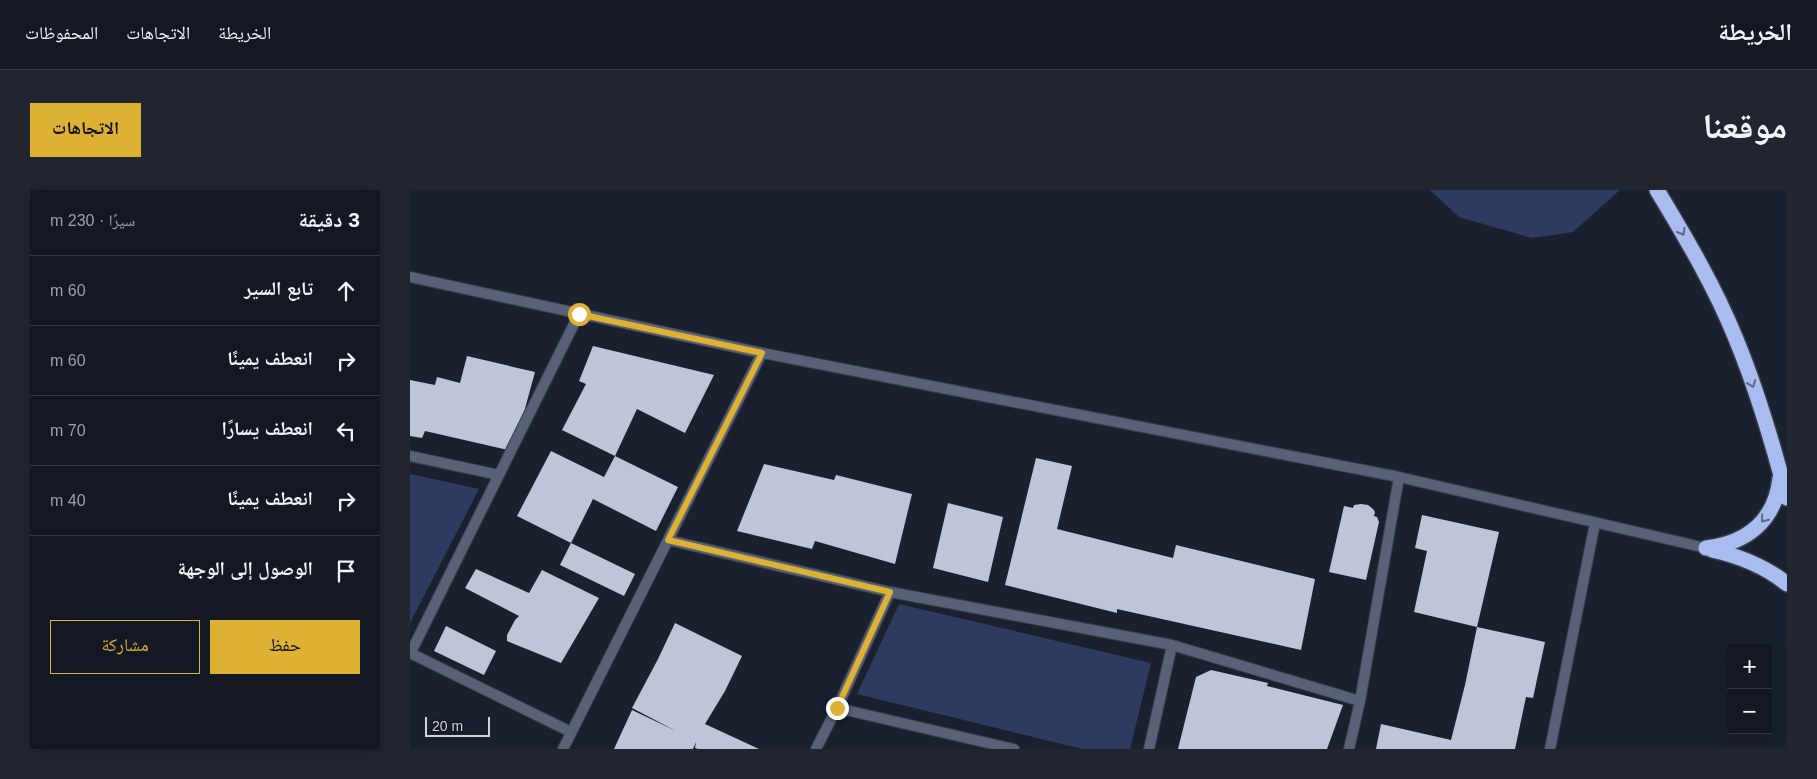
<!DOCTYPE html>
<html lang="ar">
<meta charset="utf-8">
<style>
body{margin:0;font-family:Helvetica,"Noto Naskh Arabic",sans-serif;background:#21252f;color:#f1f3f6;direction:rtl}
.controls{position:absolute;right:15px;bottom:15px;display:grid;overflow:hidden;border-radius:0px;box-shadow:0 5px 20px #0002}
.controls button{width:45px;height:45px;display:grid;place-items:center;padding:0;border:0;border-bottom:1px solid #333740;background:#141822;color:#f1f3f6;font:25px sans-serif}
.scale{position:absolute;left:15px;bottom:12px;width:65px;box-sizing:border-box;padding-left:5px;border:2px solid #cfd3dc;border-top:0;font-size:14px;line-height:18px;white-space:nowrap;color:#cfd3dc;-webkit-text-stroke:4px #121724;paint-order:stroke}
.stop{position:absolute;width:15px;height:15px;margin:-11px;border:4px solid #ddb133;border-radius:50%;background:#fff}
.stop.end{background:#ddb133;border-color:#fff;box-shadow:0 1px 5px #0008}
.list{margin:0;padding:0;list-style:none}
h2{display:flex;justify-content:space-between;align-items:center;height:65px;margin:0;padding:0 20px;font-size:21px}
h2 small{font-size:16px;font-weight:400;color:#9da0a5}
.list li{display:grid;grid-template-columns:32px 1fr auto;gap:15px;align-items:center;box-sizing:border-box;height:70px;padding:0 20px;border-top:1px solid #333740}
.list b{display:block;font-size:19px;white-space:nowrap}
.list em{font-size:16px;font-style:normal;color:#9da0a5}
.actions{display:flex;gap:10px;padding:15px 20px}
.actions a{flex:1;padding:11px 0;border:1px solid #ddb133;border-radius:0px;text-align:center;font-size:18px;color:#ddb133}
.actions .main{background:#ddb133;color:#111}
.icon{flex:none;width:28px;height:28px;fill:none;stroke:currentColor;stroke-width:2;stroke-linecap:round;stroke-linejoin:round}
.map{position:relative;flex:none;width:1377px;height:559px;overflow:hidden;direction:ltr;border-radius:0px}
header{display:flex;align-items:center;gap:30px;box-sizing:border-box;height:70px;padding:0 25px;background:#141822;border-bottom:1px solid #333740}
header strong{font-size:24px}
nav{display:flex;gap:28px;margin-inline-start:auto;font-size:18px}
.intro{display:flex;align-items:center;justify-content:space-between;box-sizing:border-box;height:120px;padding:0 30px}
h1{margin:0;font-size:35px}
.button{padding:12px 22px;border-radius:0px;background:#ddb133;color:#111;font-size:18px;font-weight:700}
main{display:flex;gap:30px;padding:0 30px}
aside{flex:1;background:#141822;border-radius:0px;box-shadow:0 5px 20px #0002}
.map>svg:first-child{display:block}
</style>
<header>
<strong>الخريطة</strong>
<nav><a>الخريطة</a><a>الاتجاهات</a><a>المحفوظات</a></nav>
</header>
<div class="intro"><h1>موقعنا</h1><a class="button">الاتجاهات</a></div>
<main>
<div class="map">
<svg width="1377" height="559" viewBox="0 0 1377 559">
<rect width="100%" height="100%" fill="#1b202e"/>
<path fill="#2e3b61" d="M1020 0H1210L1163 42 1122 48 1049 27Z
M0 284 69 299 0 433Z
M489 414 741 473 720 559H672L447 504Z"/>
<path fill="#bec5d8" d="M183 156 304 185 275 243 227 219 205 266 152 240 176 194 169 191Z
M57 166 125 182 113 226 98 260 15 241 12 248 0 246V190L25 195 27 187 50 193Z
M141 261 194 287 205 266 268 297 246 341 183 309 161 353 225 384 214 406 150 375 161 353 107 326Z
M626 268 662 276 647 339 763 368 766 355 905 389 891 460 707 419V423L595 395Z
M354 274 424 290 426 285 502 304 485 374 405 351 402 359 327 341Z
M538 313 593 327 578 392 523 378Z
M951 314 958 315 963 319 965 322 964 326 967 327 969 332 956 390 919 382 934 316 943 318 944 315Z
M1012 325 1089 342 1067 437 1135 452 1123 508 1116 507 1105 559H966L971 534 1041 550 1055 495 1067 437 1004 422 1017 361 1005 358Z
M66 379 119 403 132 380 189 408 151 473 97 451V445L105 430 109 426 55 398Z
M265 433 332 466 315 501 295 534 349 559H288L285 558 286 552 283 559H204L222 520 266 541 222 518 248 469Z
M36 436 86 461 74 485 24 461Z
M801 480 858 493 857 496 933 515 917 559H768L786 487Z"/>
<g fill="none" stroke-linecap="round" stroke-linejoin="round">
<g stroke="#383d4a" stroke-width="12">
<path id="street" d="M0 87 352 163 989 287 1296 358
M0 266 89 285
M258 350 480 402 762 455 950 511
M0 463 161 542
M0 464 169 124
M427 518 604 559
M153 559 352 163
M406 559 427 518 480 402
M739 559 762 455
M939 559 950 511 989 287
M1140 559 1185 333"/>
</g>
<g stroke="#383d4a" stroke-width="18">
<path id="highway" d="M1247 0C1276 48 1305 97 1326 149 1347 200 1363 254 1377 308
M1296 358C1337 353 1365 331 1370 288
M1302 360C1329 366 1356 377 1377 394"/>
</g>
<use href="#street" stroke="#596176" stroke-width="10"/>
<use href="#highway" stroke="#a8bcf0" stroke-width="15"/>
</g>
<defs><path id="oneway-chevron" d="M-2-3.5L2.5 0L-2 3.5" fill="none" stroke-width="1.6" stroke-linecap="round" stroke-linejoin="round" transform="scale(1.25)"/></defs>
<g stroke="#5d6a8a">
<use href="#oneway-chevron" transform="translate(1272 42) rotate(60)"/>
<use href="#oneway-chevron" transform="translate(1342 194) rotate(70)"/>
<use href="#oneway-chevron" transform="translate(1354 329) rotate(129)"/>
</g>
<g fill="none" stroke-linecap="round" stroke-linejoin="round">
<path stroke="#ddb133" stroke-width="6" d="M169 124 352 163 258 350 480 402 427 518"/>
</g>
</svg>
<div class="controls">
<button>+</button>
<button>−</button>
</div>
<div class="scale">20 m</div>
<div class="stop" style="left:169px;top:124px"></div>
<div class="stop end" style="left:427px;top:518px"></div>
</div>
<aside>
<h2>3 دقيقة<small>سيرًا · 230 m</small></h2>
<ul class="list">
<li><svg class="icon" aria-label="ahead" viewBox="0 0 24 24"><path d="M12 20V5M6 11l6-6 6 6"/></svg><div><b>تابع السير</b></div><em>60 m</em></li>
<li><svg class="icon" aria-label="right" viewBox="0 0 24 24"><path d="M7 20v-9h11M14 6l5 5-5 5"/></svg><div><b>انعطف يمينًا</b></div><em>60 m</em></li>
<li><svg class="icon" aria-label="left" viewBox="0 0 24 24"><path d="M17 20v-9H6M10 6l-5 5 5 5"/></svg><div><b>انعطف يسارًا</b></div><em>70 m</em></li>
<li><svg class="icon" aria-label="right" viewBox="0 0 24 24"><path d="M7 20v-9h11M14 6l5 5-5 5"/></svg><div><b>انعطف يمينًا</b></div><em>40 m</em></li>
<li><svg class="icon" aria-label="arrive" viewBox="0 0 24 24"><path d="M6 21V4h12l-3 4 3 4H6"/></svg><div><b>الوصول إلى الوجهة</b></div></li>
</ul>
<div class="actions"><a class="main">حفظ</a><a>مشاركة</a></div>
</aside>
</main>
